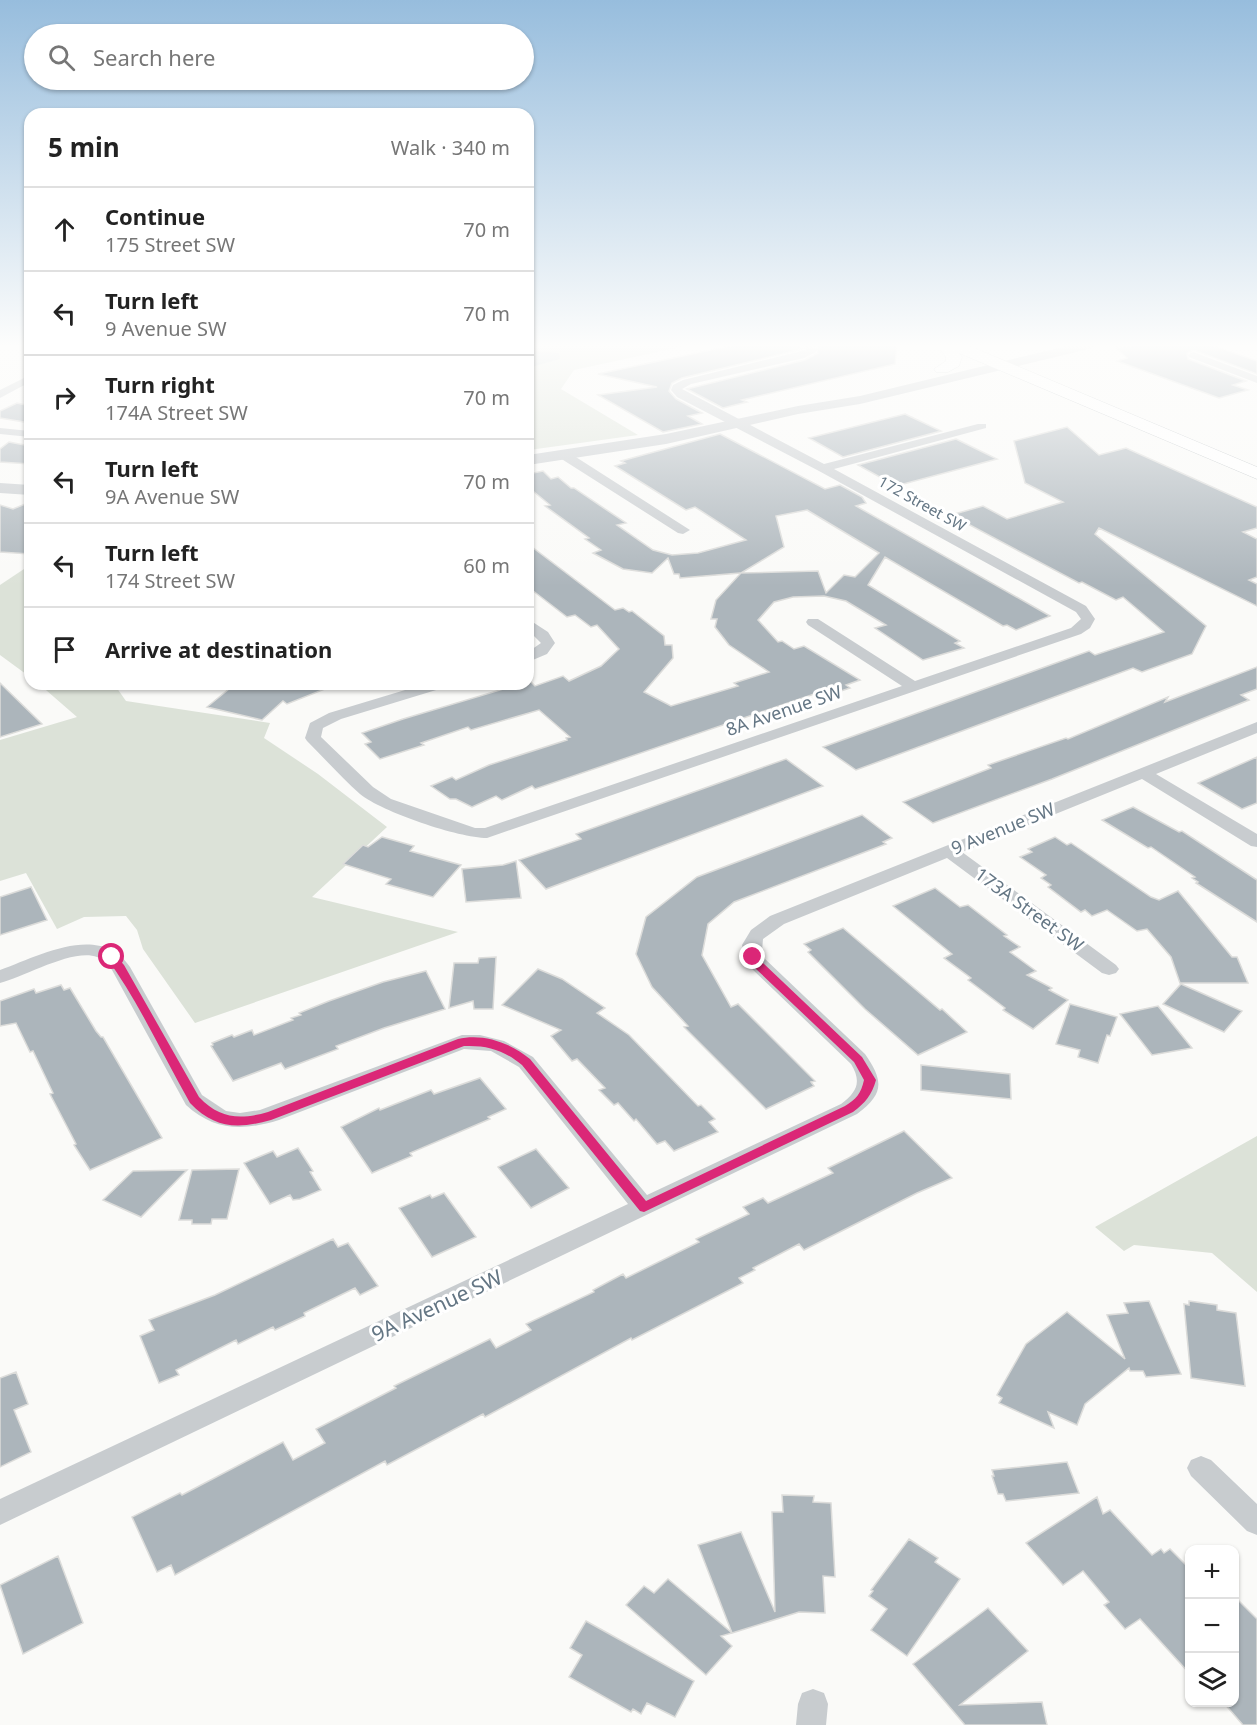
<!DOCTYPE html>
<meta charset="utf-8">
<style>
body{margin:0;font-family:"Noto Sans",sans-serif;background:#f6f6f6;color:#222}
.controls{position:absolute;right:18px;bottom:18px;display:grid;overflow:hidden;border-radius:12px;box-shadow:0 2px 4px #0004}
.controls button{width:54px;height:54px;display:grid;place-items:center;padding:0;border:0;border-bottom:2px solid #e0e0e0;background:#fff;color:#222;font:30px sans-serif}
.stop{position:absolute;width:18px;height:18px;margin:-14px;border:4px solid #db2777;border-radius:50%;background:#fff}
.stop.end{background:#db2777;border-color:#fff;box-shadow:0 2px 6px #0008}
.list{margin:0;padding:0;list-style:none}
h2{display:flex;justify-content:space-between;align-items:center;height:78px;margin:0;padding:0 24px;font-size:26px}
h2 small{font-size:20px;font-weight:400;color:#767676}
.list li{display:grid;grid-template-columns:39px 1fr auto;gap:18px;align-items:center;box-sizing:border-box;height:84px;padding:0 24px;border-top:2px solid #e0e0e0}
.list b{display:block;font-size:22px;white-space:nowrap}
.list p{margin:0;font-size:20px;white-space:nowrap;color:#767676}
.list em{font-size:20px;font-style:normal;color:#767676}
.icon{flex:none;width:33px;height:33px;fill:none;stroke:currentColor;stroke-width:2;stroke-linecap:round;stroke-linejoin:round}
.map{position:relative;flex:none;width:1257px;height:1725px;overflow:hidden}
.search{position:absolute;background:#fff;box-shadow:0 2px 4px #0004;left:24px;top:24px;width:510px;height:66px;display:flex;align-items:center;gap:15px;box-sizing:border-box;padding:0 21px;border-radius:33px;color:#767676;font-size:22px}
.panel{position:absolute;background:#fff;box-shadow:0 2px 4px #0004;left:24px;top:108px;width:510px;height:582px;border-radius:18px}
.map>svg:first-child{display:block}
</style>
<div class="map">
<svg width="1257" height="1725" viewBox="0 0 1257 1725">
<rect width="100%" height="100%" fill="#fafaf8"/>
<path fill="#dce2d8" d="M528 345H690L574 370 561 389 638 435 529 450Z
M30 565V677L0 655V585Z
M39 684H114L126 701 270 723 264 738 318 774 387 827 312 897 458 932 195 1023 143 949 137 930 126 916 84 917 57 929 26 873 0 881V740L77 717Z
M1257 1136V1292L1212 1253 1134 1245 1124 1251 1095 1227Z"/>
<path fill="#bdcacd" d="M528 351 559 353 560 359 528 368Z"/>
<path fill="#acb5bb" stroke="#dcdcda" stroke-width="1.5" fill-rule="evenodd" d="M734 345H800L802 349 682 378 672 383 669 391 676 399 702 413 688 416 702 424 663 432 598 395 657 387 598 374Z
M816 345H897L895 364 742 400 747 402 723 408 687 389 805 360 818 353Z
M1139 345H1212L1257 361V374L1194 350 1187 353 1188 359 1246 381 1233 385 1248 390 1219 398 1117 361 1127 358 1115 347Z
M17 403 30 406V423L0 418V411Z
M905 414 941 431 843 457 809 438Z
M1067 427 1099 455 1126 448 1257 507V528L1243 532 1257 539V577L1249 580 1257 584V606L1099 528 1095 534 1206 626 1192 654 1142 672 1133 668 856 770 823 747 1089 651 1095 655 1164 632 1123 597 1116 600 1082 582 1079 583 951 515 983 506 1007 519 1063 502 1025 483 1014 441Z
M720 434 825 489 840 485 862 497 866 503 856 506 1050 616 1016 630 1007 625 1003 626 885 557 868 585 960 641 955 643 964 648 923 660 875 628 886 625 846 601 824 596 793 597 774 602 758 620 778 642 782 641 794 649 804 646 860 680 846 685 850 688 823 697 817 693 535 789 532 786 502 800 496 796 472 807 456 799H450L431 786 452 777 456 780 489 765 567 740 566 738 570 737 539 710 471 730 468 727 421 743 424 745 380 759 365 744 371 742 362 733 403 719 520 684H528L530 681 535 686 563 676 569 681 601 666 619 649 597 625 591 627 575 615 567 617 528 587V544L615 610 623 608 629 612 632 611 664 636 665 645H672L673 658 644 692 671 706 738 686 734 683 769 672 729 645 715 627 717 619H711L716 600 741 573 680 578 679 574H674L668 558 652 573 623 569 593 553 601 550 585 539 589 538 545 506 550 505 528 487V474L543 471 551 479 558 477 571 488H574L626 523 617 525 653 550 672 555 698 553 746 540 695 507 686 510 615 466 625 463 621 461ZM807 510 879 553 855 577 844 575 826 593 818 571 741 573 784 547 776 516Z
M956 439 997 459 896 486 858 465Z
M9 442 30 446V464L0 462V449Z
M30 502V554L0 552V505L13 509Z
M1257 667V689L1241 695 1249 700 1052 779 933 823 903 802 991 768 988 765 1066 738 1068 739 1168 697 1165 702Z
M0 683 42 724 0 737Z
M235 684H334L335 685 287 704 283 701 262 720 207 707Z
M1257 757V803L1242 809 1198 783Z
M786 759 823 786 546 889 519 860 581 839 576 834Z
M1133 807 1179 832 1182 831 1257 880V922L1196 883 1198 882 1192 878 1195 877 1151 847 1148 848 1102 820Z
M862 815 892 838 883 842 886 844 734 902 708 924 702 955 731 1007 738 1004 815 1081 811 1082 814 1086 766 1109 684 1027 688 1026 652 987 636 954 646 917 697 877Z
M382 837 414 846 410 851 461 865 433 897 386 884 391 879 343 864 363 845 368 847Z
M1055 837 1067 845 1071 843 1151 897 1159 900 1178 891 1232 957H1237L1248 983H1180L1171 957 1147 929 1137 931 1107 910 1092 916 1085 910 1081 912 1048 887 1051 885 1041 878 1046 875 1020 857 1032 852 1028 849Z
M516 861 521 898 466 902 462 869 503 865Z
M31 887 47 920 0 935V897Z
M935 888 960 907 968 905 1007 935 1004 936 1020 947 1010 952 1036 971 1027 975 1052 988 1049 990 1068 1000 1033 1029 1003 1010 1005 1008 968 980 971 978 944 958 952 954 893 906Z
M843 928 940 1010 942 1009 967 1032 918 1055 865 1009 808 952 811 950 804 944Z
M496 957 493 1009H474L473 1001 449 1008 454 963H478L479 958Z
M538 969 562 979 605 1008 597 1013 629 1035 698 1106 701 1105 715 1119 709 1122 718 1132 674 1151 665 1141 657 1144 636 1119 634 1121 618 1103 614 1105 599 1090 605 1088 577 1059 572 1061 551 1036 561 1030 502 1005Z
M426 971 445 1009 384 1028 336 1046 338 1049 285 1069 281 1063 233 1081 211 1046 213 1045 212 1043 232 1035 234 1037 252 1030 254 1035 293 1020 291 1018 301 1015 299 1013 329 1001 383 982Z
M1181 984 1242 1011 1224 1032 1163 1004Z
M61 985 64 990 70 988 96 1031 101 1037H103L162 1138 90 1170 74 1145 76 1144 50 1094 53 1093 33 1051 30 1052 16 1023 0 1026V1001L34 989 36 993Z
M1070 1004 1117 1017 1110 1036 1107 1035 1098 1063 1078 1057 1080 1050 1056 1044Z
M1158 1006 1192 1048 1152 1055 1120 1014Z
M921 1065 1010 1074 1011 1099 921 1090Z
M480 1078 506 1109 488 1117 490 1119 410 1153 412 1156 372 1173 341 1127 379 1108 380 1110 431 1090 434 1094Z
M904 1131 952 1178 917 1193 804 1250 799 1244 753 1268 755 1270 739 1278 743 1283 632 1340 631 1338 485 1417 483 1414 387 1465 385 1461 175 1575 171 1565 157 1572 132 1517 180 1493 182 1495 283 1442 293 1460 325 1443 316 1429 396 1388 394 1386 490 1339 496 1348 531 1330 526 1324 594 1292 593 1290 623 1274 626 1278 699 1242 696 1239 749 1214 743 1207 763 1198 768 1203 833 1173 828 1168Z
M298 1148 313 1171 310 1172 321 1190 300 1199 293 1200 290 1195 270 1204 244 1163 273 1151 277 1157Z
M536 1149 569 1188 531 1208 498 1167Z
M239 1169 227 1219H212L211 1224H192V1220H179L192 1170Z
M187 1170 141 1217 103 1200 133 1171Z
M444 1193 476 1237 432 1257 399 1208 430 1195 432 1198Z
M333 1239 338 1247 348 1243 378 1286 360 1295 355 1288 304 1313 305 1316 275 1330 273 1327 238 1344 236 1340 176 1370 179 1375 159 1383 140 1336 154 1330 149 1320 215 1295Z
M1149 1301 1181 1374 1146 1377 1143 1371H1130L1129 1368 1085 1404 1077 1425 1048 1412 1054 1428 999 1403 1002 1398 997 1395 1026 1344 1067 1312 1125 1359 1107 1315 1128 1313 1124 1303Z
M1189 1301 1217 1305V1310L1236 1313 1245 1386 1191 1378 1184 1304 1189 1305Z
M16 1372 28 1404 14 1410 31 1452 0 1467V1378Z
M1067 1462 1079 1493 1006 1501 1003 1494H998L992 1476H994L992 1470Z
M782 1495 814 1496 813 1502 831 1503 835 1577 823 1576 825 1613 799 1612 732 1633 698 1545 741 1532 775 1612 772 1512H783Z
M1097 1497 1103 1514 1110 1510 1152 1555 1161 1549 1164 1553 1170 1549 1190 1569V1674L1140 1619 1125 1629 1104 1605 1109 1602 1083 1571 1063 1585 1026 1543Z
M909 1539 938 1558 935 1562 960 1579 907 1656 871 1630 887 1609 869 1596 873 1591 871 1590Z
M58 1556 83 1623 23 1654 0 1585Z
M668 1579 732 1633 721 1636 732 1646 706 1675 626 1605 644 1586 654 1593Z
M1234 1596 1257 1619V1725H1243L1223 1702H1234Z
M988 1608 1028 1651 960 1705 1042 1702 1047 1725H965L913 1664Z
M586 1621 694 1681 675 1717 647 1703 641 1714 633 1709 631 1712 569 1677 582 1655 570 1648Z"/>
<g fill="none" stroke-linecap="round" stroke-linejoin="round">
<g stroke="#b8bec2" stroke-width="1">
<path id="secondary" d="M937 345H967L1257 467V479L959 353 962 357 959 366 948 372H936L934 369 946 361V357Z"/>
</g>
<path fill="#c8cccf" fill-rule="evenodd" d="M802 345H813L817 349 816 352 804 358 691 384 682 389 824 464 978 424H986V428L834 469 1086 606 1095 619 1090 628 1081 634 487 838C459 838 382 812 360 794 342 778 325 759 307 741L305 738 310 723 329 713 425 684H449L446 687 341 719 323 728 321 737 373 787 391 799 475 828H485L902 686 808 625 806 622 808 619H818L915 681 1071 628 1081 619 1076 612 819 471 677 397 671 390 673 385 683 380 806 350Z
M1193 352 1257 376V383L1189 357 1188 355Z
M30 375V382L0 398V390Z
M0 428 30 431V437L0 434Z
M564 451 568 452 690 530 683 534 678 533 560 458V452Z
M528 619 548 632 555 643 547 654 528 662V652L541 643 528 630Z
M1257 722V733L1156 774 1257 834V847L1251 846 1142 779 962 852 1116 965 1119 969 1116 973 1109 975 1102 973 947 858 784 924 763 939 762 951 764 958 865 1054C884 1081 884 1094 857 1114L0 1525V1499L628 1204 519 1067 491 1051 464 1049 279 1120C244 1131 214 1131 186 1105L112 970C108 965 104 959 97 957 73 948 24 977 0 983V970C39 956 100 922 130 967L202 1095 226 1111 240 1113 260 1110 462 1035H480L504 1041 533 1057 647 1195 841 1104C857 1092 862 1082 851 1064L749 966 745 958 742 945 751 930 770 916Z
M1201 1456 1211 1460 1257 1504V1535L1247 1531 1191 1476 1187 1468 1191 1460Z
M813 1689 824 1693 828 1704 826 1725H796L798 1704 802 1693Z"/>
<path fill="#c8cccf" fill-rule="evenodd" d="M1071 345H1095L1093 348 860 404 798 414 666 444 528 465V455L666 434 798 406 860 396Z
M0 483 30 485V495L0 493Z"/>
<use href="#secondary" fill="#fff" fill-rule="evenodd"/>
</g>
<linearGradient id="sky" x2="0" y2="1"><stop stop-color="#97bddd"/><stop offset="0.59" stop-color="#fdfdfc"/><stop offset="1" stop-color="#fdfdfc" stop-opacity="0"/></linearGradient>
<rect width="1257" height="586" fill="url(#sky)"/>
<path fill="#db2777" d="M753 953 756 954 763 963 862 1057 876 1080C872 1095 865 1103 853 1112L644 1212 640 1211 522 1065C504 1050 487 1045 464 1046L271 1120C238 1129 215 1129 190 1103 162 1054 139 1002 106 957L108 955H115L124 965 199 1097C220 1119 240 1120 268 1112L458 1039C483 1033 511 1043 530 1059L646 1201 845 1106C856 1099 861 1094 864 1080L854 1062 755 968 747 957Z"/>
<g text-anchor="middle" stroke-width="6" stroke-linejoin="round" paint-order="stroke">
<g font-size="15" fill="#647684" stroke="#fff">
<text transform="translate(922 504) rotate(29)" y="5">172 Street SW</text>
</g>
<g font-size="18" fill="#647684" stroke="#fff">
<text transform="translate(784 711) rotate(-19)" y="6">8A Avenue SW</text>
<text transform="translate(1003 829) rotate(-22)" y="6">9 Avenue SW</text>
<text transform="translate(1029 910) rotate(36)" y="6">173A Street SW</text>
</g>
<g font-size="21" fill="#647684" stroke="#fff">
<text transform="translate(437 1306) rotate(-25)" y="7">9A Avenue SW</text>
</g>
</g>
</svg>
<div class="controls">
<button>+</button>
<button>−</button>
<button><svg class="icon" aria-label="layers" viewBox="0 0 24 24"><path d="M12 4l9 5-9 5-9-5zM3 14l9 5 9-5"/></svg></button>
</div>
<div class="stop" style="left:112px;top:957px"></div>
<div class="stop end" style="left:753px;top:957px"></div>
<div class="search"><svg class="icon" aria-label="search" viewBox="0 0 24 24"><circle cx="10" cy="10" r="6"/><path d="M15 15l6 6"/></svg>Search here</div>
<section class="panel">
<h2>5 min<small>Walk · 340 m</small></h2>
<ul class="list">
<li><svg class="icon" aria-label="ahead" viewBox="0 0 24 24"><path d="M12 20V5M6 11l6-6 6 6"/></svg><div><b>Continue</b><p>175 Street SW</p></div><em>70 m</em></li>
<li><svg class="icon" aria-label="left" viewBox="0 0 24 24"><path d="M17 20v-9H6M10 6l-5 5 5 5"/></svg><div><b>Turn left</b><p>9 Avenue SW</p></div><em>70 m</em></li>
<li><svg class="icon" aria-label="right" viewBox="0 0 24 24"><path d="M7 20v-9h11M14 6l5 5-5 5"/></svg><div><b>Turn right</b><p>174A Street SW</p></div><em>70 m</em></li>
<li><svg class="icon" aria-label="left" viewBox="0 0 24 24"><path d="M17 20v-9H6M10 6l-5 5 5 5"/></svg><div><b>Turn left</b><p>9A Avenue SW</p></div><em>70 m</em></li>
<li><svg class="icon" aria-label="left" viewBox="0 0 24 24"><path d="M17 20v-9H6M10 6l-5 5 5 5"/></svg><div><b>Turn left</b><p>174 Street SW</p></div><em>60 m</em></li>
<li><svg class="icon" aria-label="arrive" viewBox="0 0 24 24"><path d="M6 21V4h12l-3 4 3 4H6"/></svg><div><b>Arrive at destination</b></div></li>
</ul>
</section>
</div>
